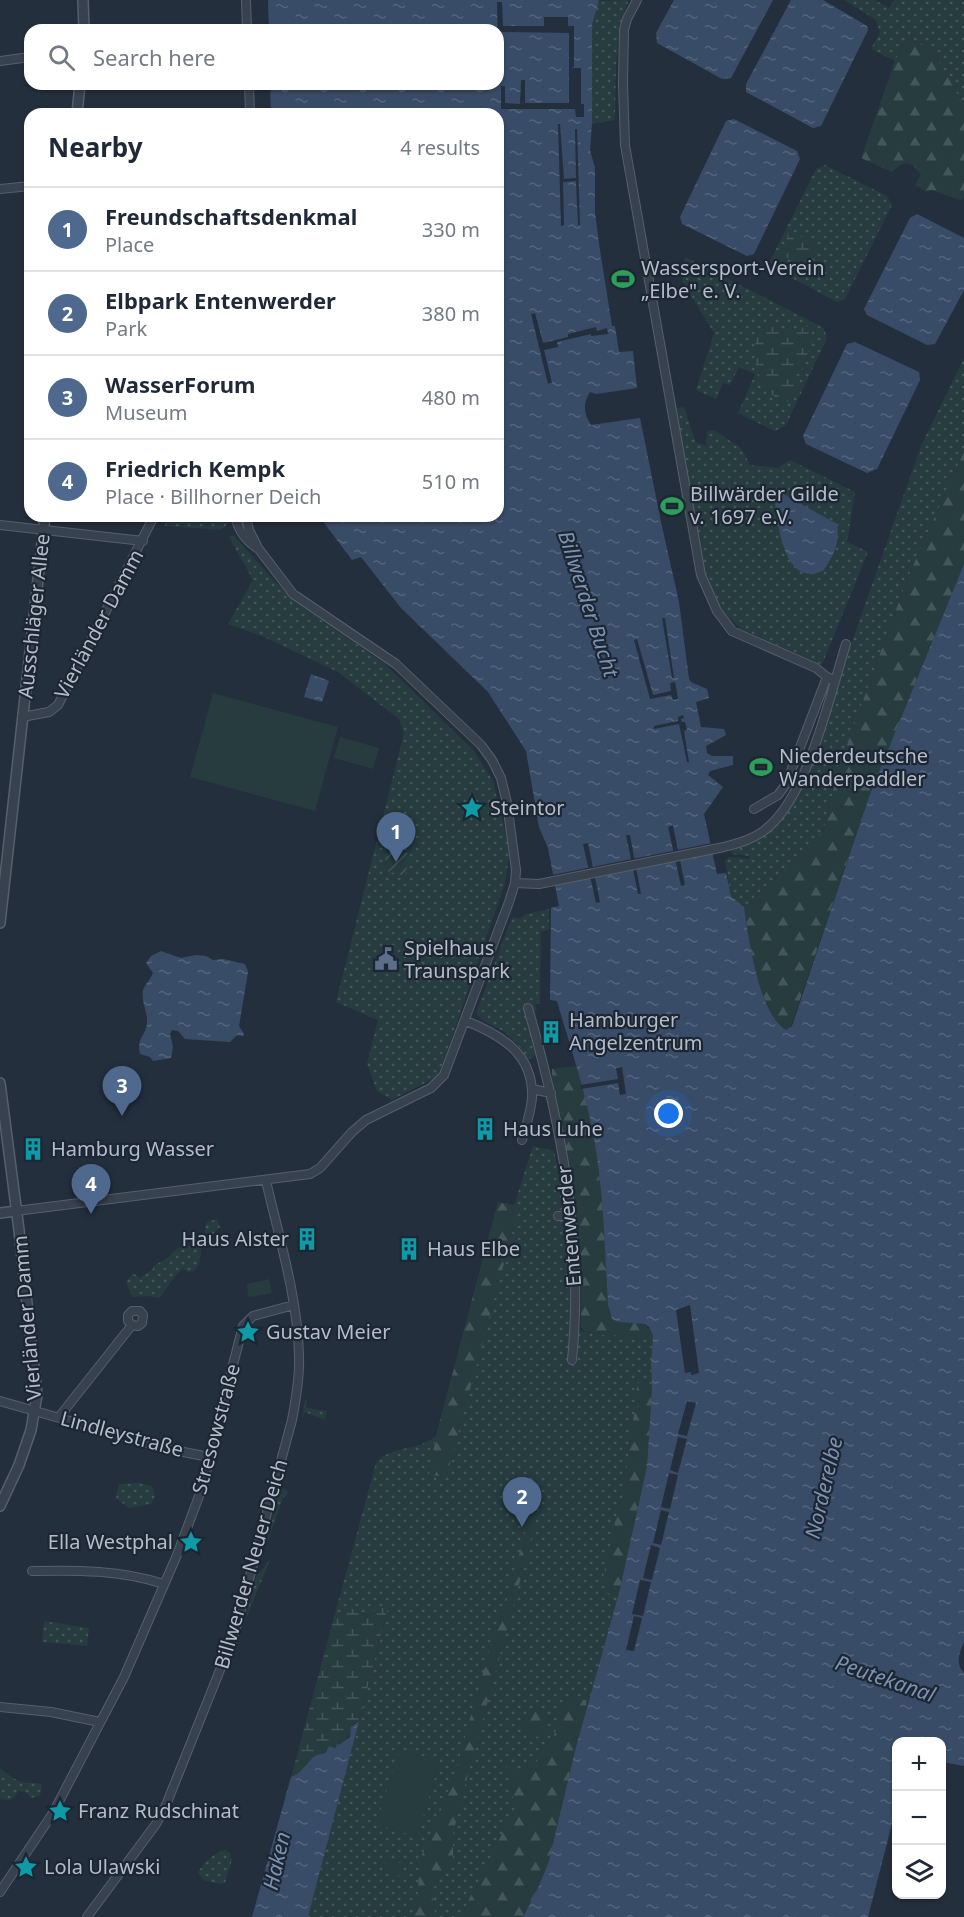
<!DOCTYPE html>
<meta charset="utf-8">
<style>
body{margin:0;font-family:"Noto Sans",sans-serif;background:#f6f6f7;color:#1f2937}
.controls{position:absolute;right:18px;bottom:18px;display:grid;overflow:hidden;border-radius:12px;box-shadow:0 2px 4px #0004}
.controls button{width:54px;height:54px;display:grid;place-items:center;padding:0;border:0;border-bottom:2px solid #e0e1e3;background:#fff;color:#1f2937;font:30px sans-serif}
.you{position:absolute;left:669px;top:1114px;width:21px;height:21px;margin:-15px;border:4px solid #fff;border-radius:50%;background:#1a73e8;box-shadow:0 0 0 9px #1a73e833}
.badge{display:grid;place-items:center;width:39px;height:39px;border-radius:50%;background:#4f688e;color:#fff;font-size:20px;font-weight:700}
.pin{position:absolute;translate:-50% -50px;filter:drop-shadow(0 2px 3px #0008)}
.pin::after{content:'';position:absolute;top:32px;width:21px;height:18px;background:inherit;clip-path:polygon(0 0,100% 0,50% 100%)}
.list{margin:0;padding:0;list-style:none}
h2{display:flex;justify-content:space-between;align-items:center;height:78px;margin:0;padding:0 24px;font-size:26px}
h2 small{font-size:20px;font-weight:400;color:#747a83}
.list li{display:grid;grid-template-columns:39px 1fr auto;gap:18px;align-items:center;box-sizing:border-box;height:84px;padding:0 24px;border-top:2px solid #e0e1e3}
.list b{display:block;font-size:22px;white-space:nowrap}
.list p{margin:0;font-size:20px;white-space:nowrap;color:#747a83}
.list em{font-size:20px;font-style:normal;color:#747a83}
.icon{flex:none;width:33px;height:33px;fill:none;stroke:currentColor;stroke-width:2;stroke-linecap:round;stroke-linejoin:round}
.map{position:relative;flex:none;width:964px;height:1917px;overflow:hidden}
.search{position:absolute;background:#fff;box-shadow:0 2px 4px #0004;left:24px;top:24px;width:480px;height:66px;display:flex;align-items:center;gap:15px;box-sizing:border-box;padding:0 21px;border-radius:18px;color:#747a83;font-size:22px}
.panel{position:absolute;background:#fff;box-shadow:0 2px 4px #0004;left:24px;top:108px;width:480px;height:414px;border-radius:18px}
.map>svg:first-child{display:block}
</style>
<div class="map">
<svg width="964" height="1917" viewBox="0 0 964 1917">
<defs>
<pattern id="grass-dots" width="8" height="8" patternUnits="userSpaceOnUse" patternTransform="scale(1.5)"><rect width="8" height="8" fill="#263c3f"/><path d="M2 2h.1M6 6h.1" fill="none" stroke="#435659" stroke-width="1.8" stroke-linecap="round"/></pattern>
<pattern id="forest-firs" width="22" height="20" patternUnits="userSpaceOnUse" patternTransform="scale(1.5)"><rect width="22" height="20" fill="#263c3f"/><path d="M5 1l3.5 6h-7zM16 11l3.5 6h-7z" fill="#435659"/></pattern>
<pattern id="wetland-marsh" width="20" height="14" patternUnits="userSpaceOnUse" patternTransform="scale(1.5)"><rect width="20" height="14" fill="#263c3f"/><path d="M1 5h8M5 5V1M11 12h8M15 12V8" fill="none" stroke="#435659"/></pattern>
<pattern id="garden-furrows" width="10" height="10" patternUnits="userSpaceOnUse" patternTransform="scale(1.5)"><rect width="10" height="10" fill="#263c3f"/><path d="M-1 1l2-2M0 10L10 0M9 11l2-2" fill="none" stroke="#435659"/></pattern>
<pattern id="water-ripples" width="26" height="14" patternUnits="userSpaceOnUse" patternTransform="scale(1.5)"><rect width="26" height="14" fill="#394c67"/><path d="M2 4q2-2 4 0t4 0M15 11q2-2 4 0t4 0" fill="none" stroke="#53647b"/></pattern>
</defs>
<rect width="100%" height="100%" fill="#242f3e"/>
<path fill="url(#grass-dots)" d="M629 0C614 30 616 86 615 120L592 124V25L598 1Z
M844 0H875L889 8 894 0H964V106L934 53 907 36 895 61 871 49 880 32 876 20Z
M825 165 887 196 892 205 845 299 837 302 773 268 770 261 816 169Z
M685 257 824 328 827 338 786 425 775 431 738 413 755 374 739 367 730 385 723 383 716 399 696 390 714 333 682 281Z
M964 358V451L908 577 839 767 823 832 744 907 731 896 725 861 729 857 750 859 749 856 732 854 731 851 734 848 757 840 778 825 799 793 831 710 846 658 921 446Z
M684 407 696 443 706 445 707 431 714 430 742 449 750 465 778 468 790 460 855 492 847 542 868 552 822 665 741 629 719 607 704 577 676 408Z
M166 516H229L230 522 221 530 165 526Z
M233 535 292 600 384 663 474 751 493 781 509 846 508 863 505 883 440 1072 435 1078 392 1100 377 1091 367 1064 378 1020 336 1002 404 733 399 719 338 672 264 637 228 624 253 580 229 537Z
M549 909V930L541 931 540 1004H535L537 1011 533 1012 538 1054 528 1060C522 1049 514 1039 503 1031 493 1025 482 1023 476 1013L512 917 519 919 526 914Z
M533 1146 554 1151 569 1222 574 1330 605 1335 653 1336 651 1362 652 1388 630 1547 620 1589 575 1751 523 1917H308L388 1608 370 1615 343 1610 333 1621 376 1463C388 1446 419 1451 436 1436L498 1202 514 1205Z
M217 1219 220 1227 202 1245 199 1264 194 1271 188 1272 183 1269C172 1277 168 1288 159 1298L148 1296 132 1297 126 1282 133 1273 140 1278 153 1269V1266L168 1258 177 1248 195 1245 206 1229 205 1225 209 1221Z
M305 1400 307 1401 306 1408 327 1411 325 1420 305 1412 302 1418Z
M139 1483 152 1486C155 1494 156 1498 151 1504L129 1508 116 1498 119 1484Z
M283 1488 287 1490 288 1493 283 1498 266 1546 279 1491Z
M270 1560 247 1616 246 1615 256 1577Z
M44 1621 89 1628 87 1646 42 1642Z
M0 1768C8 1774 17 1783 27 1783 34 1783 35 1782 42 1785L40 1796 31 1798 26 1792 18 1791 14 1798 9 1800 0 1799Z
M225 1850 230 1853 232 1860 225 1883 221 1884 203 1880 198 1873C202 1864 215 1852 225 1850Z"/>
<path fill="url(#forest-firs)" d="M907 36 934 53 964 106V198L960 200 932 190 926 191 915 185 921 175C910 160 905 160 892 172L861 158 895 61Z
M964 451V564L870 794 791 1026 786 1030C759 1015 748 936 744 907L823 832 839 767 908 577Z
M576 1066C602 1143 604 1225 608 1305L610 1315 619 1322C636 1323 645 1318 653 1336L605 1335 584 1331 581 1327V1264L567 1157 552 1078V1069Z
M498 1202 519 1208 446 1478 429 1474 436 1436Z
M643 1379 652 1388 647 1466 620 1589 611 1594 608 1593 603 1578 615 1522 623 1497 632 1425 634 1415 641 1402C635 1395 636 1389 639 1381Z
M526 1507 539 1510 461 1801 453 1834V1863C446 1873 435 1879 433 1892 432 1901 437 1908 434 1917H413L418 1896 419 1863 440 1808 453 1780 499 1615 511 1584 525 1534Z
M579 1696 586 1702 587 1709 549 1861 538 1888 523 1917H460L515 1808 506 1767 509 1765 514 1766 519 1772 525 1764 536 1762C544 1753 553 1740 556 1729 561 1713 558 1702 579 1696Z
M536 1707 542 1709 549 1717 548 1725 544 1735 532 1738 525 1734 523 1723 531 1710Z"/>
<path fill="url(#wetland-marsh)" d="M795 232 819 249 812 266 804 267 796 259 782 257 781 249 786 243 788 233Z
M772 319 785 333 809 326 814 337 799 376 797 393 789 402C785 401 779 399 775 397 753 381 745 334 772 319Z
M384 1605 388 1607 359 1721 354 1723C349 1737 347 1740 335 1748L329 1746 326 1753C310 1758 306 1772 291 1777L333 1621 343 1610 350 1608 365 1615H370L378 1607Z"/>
<path fill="url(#garden-furrows)" d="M388 848 410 854 405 876 383 870Z"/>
<path fill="#263c3f" d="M213 693 338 727 315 811 190 777Z
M340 737 379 748 373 769 334 758Z
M269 1279 272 1293 250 1297 248 1296 247 1284Z
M400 1749 440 1761 417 1837 376 1824Z
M387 1859 404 1864 401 1876 383 1872Z"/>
<path fill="url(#water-ripples)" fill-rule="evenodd" d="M268 0H599L592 25V124L590 150 595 168V212L599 244 612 326H615L619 352 633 351 637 388 596 394 590 392C583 403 583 413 591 425L640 418 661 522 679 602 689 679 691 682 707 689 709 698 696 702 701 727 724 729 726 735 706 746 707 753 712 756H733V765L710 771 708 775 723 787 704 814 717 874 726 873 731 896 744 907C748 936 759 1015 786 1030L792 1026 870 794 964 564V1642C959 1653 955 1664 964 1673V1766L942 1762V1742H896V1808L868 1917H523L538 1888 549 1861 575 1751 620 1589 647 1466 652 1388 651 1362 653 1336 649 1327 645 1324 619 1322 612 1319 608 1305C605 1256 604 1206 597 1158 590 1104 572 1053 557 1001L550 1000 551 908 559 906 548 848 539 827 526 751 488 692 401 608 361 557 352 560 319 516H498V114H271L270 84H498V30H269ZM673 825 685 885 681 886 668 827ZM626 835H630L641 894H638ZM588 843 600 902 596 903 583 844Z
M674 0H773L731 78 722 79 657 43 656 33Z
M791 0H823L867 26 868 30 821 126 813 128 746 92V84Z
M734 119 797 151 800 159 754 254 747 256 682 224 680 217 726 121Z
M917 214 964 238V290L935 344 927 345 867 315 864 309 910 218Z
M855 342 919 372 920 380 877 469 867 473 806 444 803 436 847 344Z
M778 495H785L837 524C840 543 834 554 824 570 820 572 815 574 810 574 783 573 778 524 775 504Z
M311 674 329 681 322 702 304 697Z
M161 951 181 958 196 955 206 956 213 960 223 959 245 964 248 972 239 1026 244 1034 243 1036 237 1035 230 1042 185 1039 178 1031 172 1030 170 1034 173 1047 171 1058 153 1061 150 1057 140 1054C136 1038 146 1036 147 1023 148 1012 141 1003 143 990 145 984 151 979 153 973L146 963 151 956Z
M359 1721 308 1917H252L291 1777C304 1773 309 1758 317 1755 320 1754 323 1754 326 1753L329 1746 335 1748 350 1737 351 1727Z"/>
<path fill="#242f3e" d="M497 2H502L503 26H544V17H568V26H574V67L571 68H581V104H584V117H576L575 109H501V86H505V103L520 104 521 80H525V103H569V33L501 32V61H498Z
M558 124H560L564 179 576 178 575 129H577L580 225H578L576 181 563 182 564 225 561 226Z
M535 313 543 343 568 337V334L596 327 597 331 607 328 608 334 591 336V334L557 342 558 347 544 350 552 383 548 384 531 314Z
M662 618H665L674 678H672Z
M637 639 653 695 671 691 670 683 675 682 678 699 673 700 671 695 650 699 634 640Z
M683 715 684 718 681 719 682 722H685L687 730 684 731 689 762H687L679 724 654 729V726L678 721V717Z
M712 843 714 853 554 885 552 875Z
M622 1067 626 1094 620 1095 618 1083 581 1089 580 1085 618 1079 616 1068Z
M690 1305 699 1373 691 1375V1372L685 1373 676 1310Z
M687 1401 696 1403 687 1436 678 1434Z
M678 1437 687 1439 678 1473 670 1470Z
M669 1473 678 1475 670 1509 661 1507Z
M661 1510 669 1512 661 1545 653 1543Z
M651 1545 660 1548 652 1580 643 1578Z
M640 1580 651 1582 643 1616 632 1614Z
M634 1616 642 1618 634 1651 626 1650Z"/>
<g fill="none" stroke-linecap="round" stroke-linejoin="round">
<g stroke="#565f6c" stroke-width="10">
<path id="minor" d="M246 0 247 30
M637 0 627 19 624 30 623 83 625 145 701 575 717 611 732 631 816 668 827 677 835 680
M0 61 30 57
M249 84 250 114
M0 189 30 186
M235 516C239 531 244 539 257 548
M0 525 143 541
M22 717 49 712 58 705 154 516
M754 809 778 795 786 784 827 677
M515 883 539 884 724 847C739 843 754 839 766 829 808 796 830 695 846 644
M528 1008C561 1123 584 1240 572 1360
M466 1021C501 1035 534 1054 532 1098 531 1112 526 1126 522 1140
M532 1089 551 1093
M16 1211 310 1174 320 1168 352 1132 366 1120 431 1088 444 1075 509 902 515 883 516 870 507 803 501 778 492 760 481 745 396 664 293 594 258 548 249 530 246 516
M558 1216H571
M0 1401 168 1449 209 1457
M59 1417 132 1325 138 1326 142 1323 143 1315 140 1311H132L128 1315V1321L132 1325
M32 1571C77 1570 121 1570 164 1584
M0 1707 51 1712 100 1722
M0 1892 53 1813 124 1677 177 1555 205 1480 209 1457 243 1326 253 1316 294 1305
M87 1917 156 1824 166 1805 234 1635 292 1420C296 1399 300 1377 299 1356 298 1299 279 1237 266 1181"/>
</g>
<g stroke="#565f6c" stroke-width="12">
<path id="tertiary" d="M83 0 84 30
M77 114 80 84
M0 923 45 516
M0 1083 19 1230 37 1395 31 1430 19 1465 0 1506
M0 1213 16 1211"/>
</g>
<use href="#minor" stroke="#38414e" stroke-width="8"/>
<use href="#tertiary" stroke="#38414e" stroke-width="9"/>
</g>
<defs>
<g id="stadium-bare" transform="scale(1.8)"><path d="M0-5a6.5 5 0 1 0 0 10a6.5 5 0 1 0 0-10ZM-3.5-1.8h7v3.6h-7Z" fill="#2e9e5b" stroke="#1d2633" stroke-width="2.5" paint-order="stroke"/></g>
<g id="sight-bare" transform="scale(1.8)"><path d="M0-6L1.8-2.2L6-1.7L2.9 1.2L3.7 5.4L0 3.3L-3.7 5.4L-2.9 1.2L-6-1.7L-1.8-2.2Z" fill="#0f9aa8" stroke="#1d2633" stroke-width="2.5" paint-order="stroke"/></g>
<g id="civic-bare" transform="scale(1.8)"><path d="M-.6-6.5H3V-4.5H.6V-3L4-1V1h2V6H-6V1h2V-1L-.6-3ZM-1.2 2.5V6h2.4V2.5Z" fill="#5c6f8a" stroke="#1d2633" stroke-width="2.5" paint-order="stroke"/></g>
<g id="building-bare" transform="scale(1.8)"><path d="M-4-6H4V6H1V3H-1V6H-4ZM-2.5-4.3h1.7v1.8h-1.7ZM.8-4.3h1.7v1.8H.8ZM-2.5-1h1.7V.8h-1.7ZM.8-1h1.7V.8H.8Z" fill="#0f9aa8" stroke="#1d2633" stroke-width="2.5" paint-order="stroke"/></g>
</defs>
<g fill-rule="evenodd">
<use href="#stadium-bare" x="623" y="279"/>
<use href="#stadium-bare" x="672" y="506"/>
<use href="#stadium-bare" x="761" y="767"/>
<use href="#sight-bare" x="472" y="808"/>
<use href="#civic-bare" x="386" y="959"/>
<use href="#building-bare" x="551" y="1032"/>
<use href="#building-bare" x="485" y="1129"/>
<use href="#building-bare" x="33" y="1149"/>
<use href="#building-bare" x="307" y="1239"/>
<use href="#building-bare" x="409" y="1249"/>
<use href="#sight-bare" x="248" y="1332"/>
<use href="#sight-bare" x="191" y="1542"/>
<use href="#sight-bare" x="60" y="1811"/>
<use href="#sight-bare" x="26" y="1867"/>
</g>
<g text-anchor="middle" stroke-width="4.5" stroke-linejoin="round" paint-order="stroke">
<g font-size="20" fill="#b4bcc9" stroke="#1d2633" text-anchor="start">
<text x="641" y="275">Wassersport-Verein<tspan x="641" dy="23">„Elbe" e. V.</tspan></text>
<text x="690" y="501">Billwärder Gilde<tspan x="690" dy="23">v. 1697 e.V.</tspan></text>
<text x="779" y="763">Niederdeutsche<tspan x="779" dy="23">Wanderpaddler</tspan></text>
<text x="490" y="815">Steintor</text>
<text x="404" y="955">Spielhaus<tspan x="404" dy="23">Traunspark</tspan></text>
<text x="569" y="1027">Hamburger<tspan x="569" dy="23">Angelzentrum</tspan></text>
<text x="503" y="1136">Haus Luhe</text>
<text x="51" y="1156">Hamburg Wasser</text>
<text x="289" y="1246" text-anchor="end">Haus Alster</text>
<text x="427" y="1256">Haus Elbe</text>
<text x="266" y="1339">Gustav Meier</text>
<text x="173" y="1549" text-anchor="end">Ella Westphal</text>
<text x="78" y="1818">Franz Rudschinat</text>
<text x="44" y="1874">Lola Ulawski</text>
</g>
<g font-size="20" fill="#b4bcc9" stroke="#1d2633">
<text transform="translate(34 616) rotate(-84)" y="7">Ausschläger Allee</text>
<text transform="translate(99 624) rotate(-62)" y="7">Vierländer Damm</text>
<text transform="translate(569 1226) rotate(-95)" y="7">Entenwerder</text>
<text transform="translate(27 1318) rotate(-95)" y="7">Vierländer Damm</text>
<text transform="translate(216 1429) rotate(-75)" y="7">Stresowstraße</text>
<text transform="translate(122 1434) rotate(15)" y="7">Lindleystraße</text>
<text transform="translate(251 1564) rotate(-74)" y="7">Billwerder Neuer Deich</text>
</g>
<g font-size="21" font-style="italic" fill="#7c92b1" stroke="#1d2633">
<text transform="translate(588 604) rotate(72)" y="7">Billwerder Bucht</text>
<text transform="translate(824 1488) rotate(-77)" y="7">Norderelbe</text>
<text transform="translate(885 1679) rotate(19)" y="7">Peutekanal</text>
<text transform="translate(277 1861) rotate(-77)" y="7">Haken</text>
</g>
</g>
</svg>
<div class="controls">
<button>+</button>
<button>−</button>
<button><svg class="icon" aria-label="layers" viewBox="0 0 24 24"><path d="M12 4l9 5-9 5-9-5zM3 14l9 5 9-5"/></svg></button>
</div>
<div class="you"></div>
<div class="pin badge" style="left:396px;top:862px">1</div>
<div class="pin badge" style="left:522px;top:1527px">2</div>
<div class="pin badge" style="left:122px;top:1116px">3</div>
<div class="pin badge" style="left:91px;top:1214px">4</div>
<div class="search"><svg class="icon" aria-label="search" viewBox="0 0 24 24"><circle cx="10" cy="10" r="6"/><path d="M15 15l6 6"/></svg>Search here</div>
<section class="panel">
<h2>Nearby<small>4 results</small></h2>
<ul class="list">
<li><span class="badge">1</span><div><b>Freundschaftsdenkmal</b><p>Place</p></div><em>330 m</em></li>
<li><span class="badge">2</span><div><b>Elbpark Entenwerder</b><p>Park</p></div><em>380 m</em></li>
<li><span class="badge">3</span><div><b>WasserForum</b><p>Museum</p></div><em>480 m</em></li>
<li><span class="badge">4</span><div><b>Friedrich Kempk</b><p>Place · Billhorner Deich</p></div><em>510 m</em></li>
</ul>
</section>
</div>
